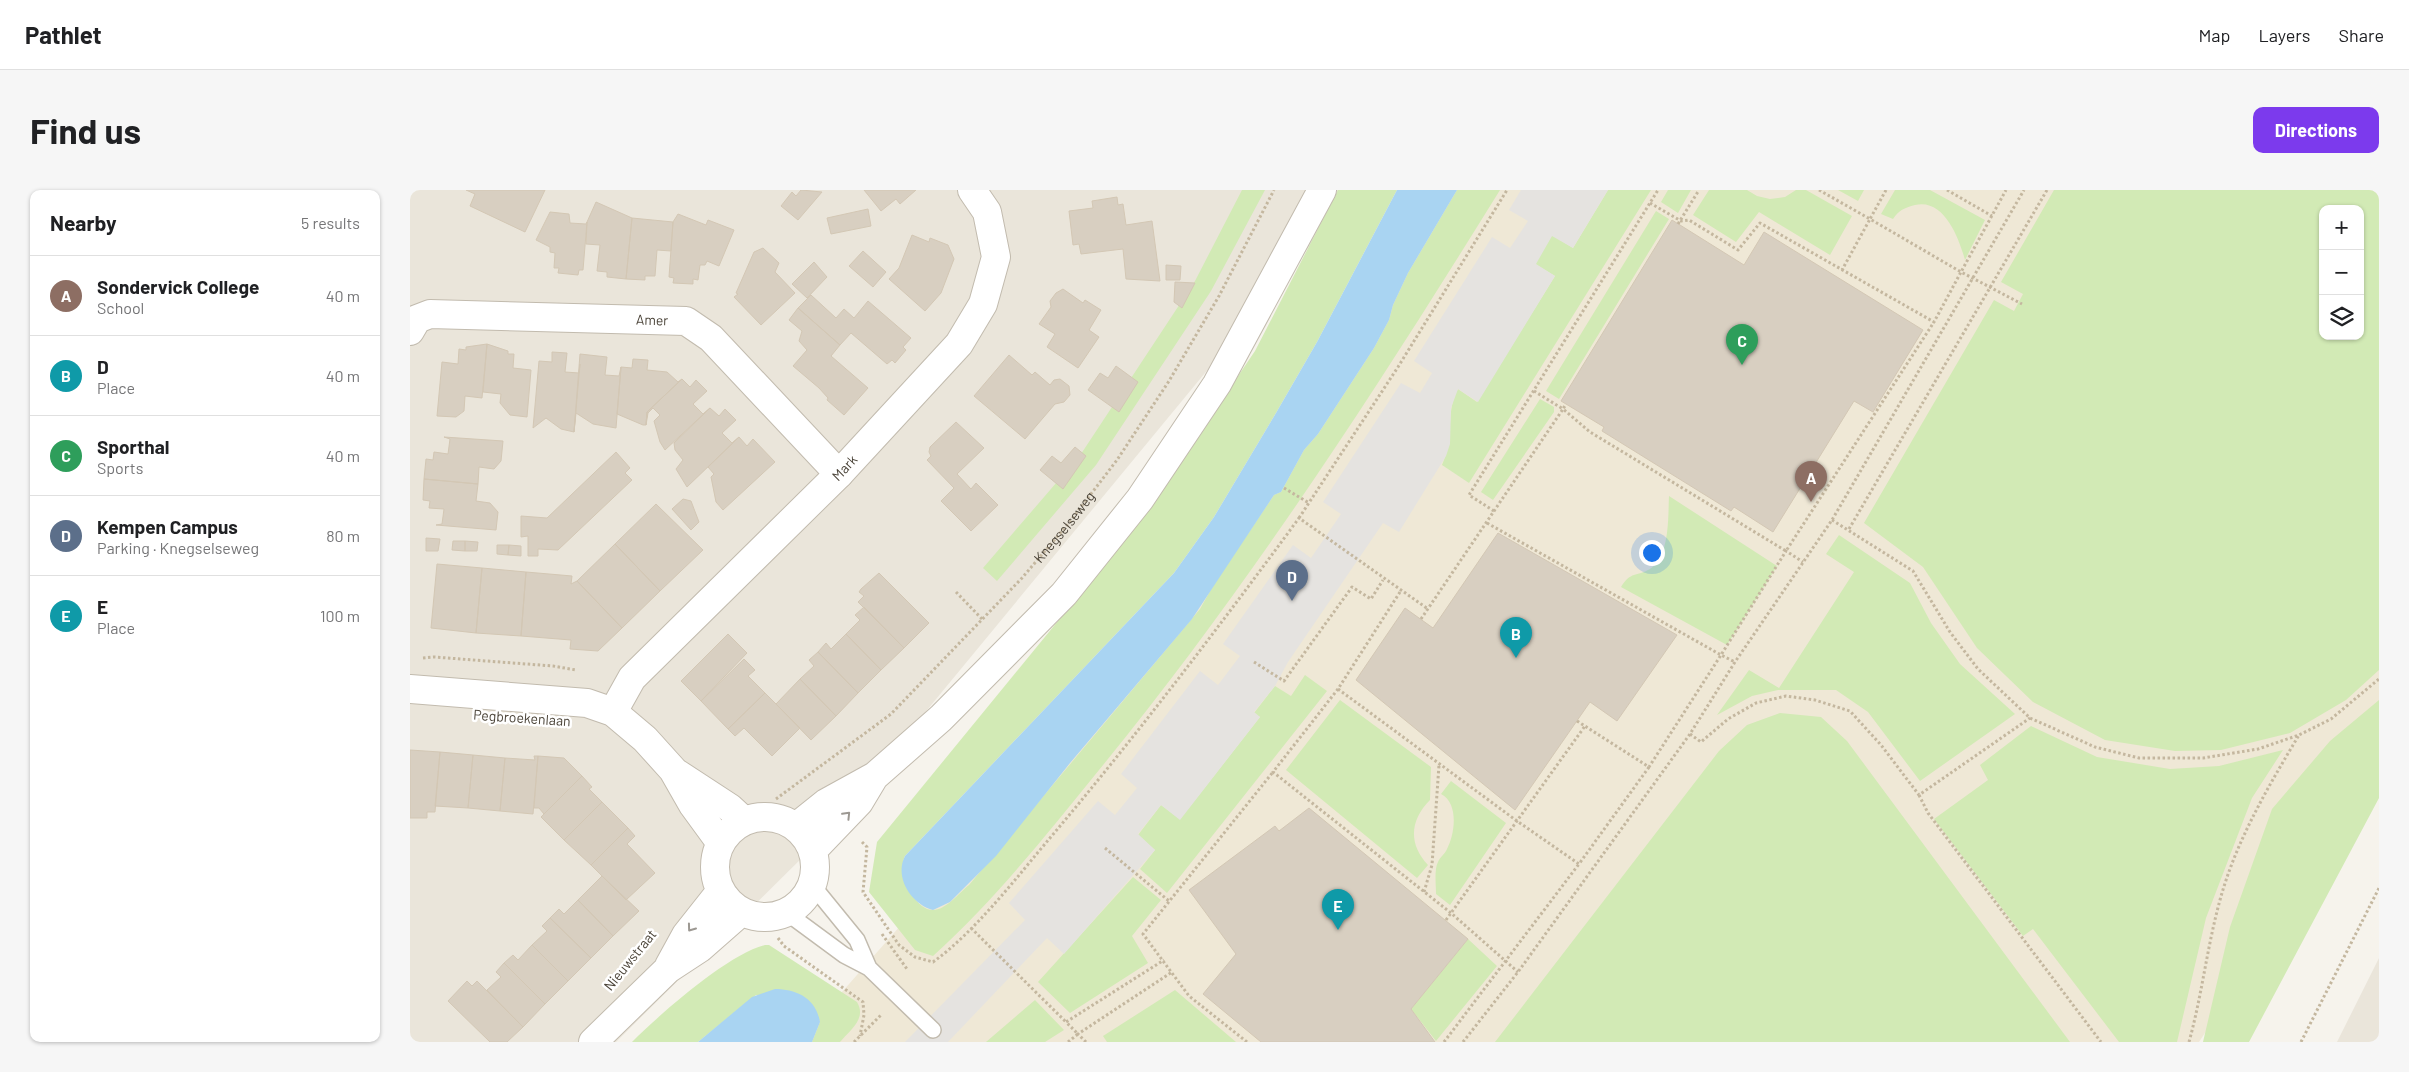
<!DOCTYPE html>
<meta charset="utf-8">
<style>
body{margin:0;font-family:Barlow,sans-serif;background:#f6f6f6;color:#202124}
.controls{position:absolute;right:15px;top:15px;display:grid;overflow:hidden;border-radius:10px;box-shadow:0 1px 4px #0004}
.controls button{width:45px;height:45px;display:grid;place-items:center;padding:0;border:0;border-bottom:1px solid #e0e0e0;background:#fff;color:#202124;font:25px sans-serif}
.you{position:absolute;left:1241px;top:362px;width:18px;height:18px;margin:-12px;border:4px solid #fff;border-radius:50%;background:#1a73e8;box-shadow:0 0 0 8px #1a73e833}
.badge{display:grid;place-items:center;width:32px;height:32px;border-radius:50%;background:#7c3aed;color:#fff;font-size:16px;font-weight:700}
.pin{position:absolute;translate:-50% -41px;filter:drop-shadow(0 1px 2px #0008)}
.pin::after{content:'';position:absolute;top:26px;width:18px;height:15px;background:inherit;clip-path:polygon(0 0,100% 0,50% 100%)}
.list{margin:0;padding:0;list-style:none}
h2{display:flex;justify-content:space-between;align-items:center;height:65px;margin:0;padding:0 20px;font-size:21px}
h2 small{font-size:16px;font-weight:400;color:#757577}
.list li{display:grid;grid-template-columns:32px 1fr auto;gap:15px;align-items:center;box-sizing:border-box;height:80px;padding:0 20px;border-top:1px solid #e0e0e0}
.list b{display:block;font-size:19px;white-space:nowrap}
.list p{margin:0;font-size:16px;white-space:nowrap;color:#757577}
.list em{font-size:16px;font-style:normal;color:#757577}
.icon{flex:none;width:28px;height:28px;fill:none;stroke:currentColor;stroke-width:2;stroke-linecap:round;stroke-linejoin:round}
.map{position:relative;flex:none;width:1969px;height:852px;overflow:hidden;border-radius:10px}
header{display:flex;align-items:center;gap:30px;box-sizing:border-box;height:70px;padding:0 25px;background:#fff;border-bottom:1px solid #e0e0e0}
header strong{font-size:24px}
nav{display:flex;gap:28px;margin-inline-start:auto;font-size:18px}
.intro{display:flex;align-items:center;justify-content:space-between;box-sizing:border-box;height:120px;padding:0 30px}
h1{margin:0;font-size:35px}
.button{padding:12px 22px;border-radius:10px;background:#7c3aed;color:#fff;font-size:18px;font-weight:700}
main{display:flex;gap:30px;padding:0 30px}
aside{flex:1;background:#fff;border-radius:10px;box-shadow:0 1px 4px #0004}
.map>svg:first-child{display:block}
</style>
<header>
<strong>Pathlet</strong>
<nav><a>Map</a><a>Layers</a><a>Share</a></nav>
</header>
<div class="intro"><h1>Find us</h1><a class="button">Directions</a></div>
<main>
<aside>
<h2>Nearby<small>5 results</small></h2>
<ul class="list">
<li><span class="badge" style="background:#8d6e63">A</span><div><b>Sondervick College</b><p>School</p></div><em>40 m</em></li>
<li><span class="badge" style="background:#0f9aa8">B</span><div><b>D</b><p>Place</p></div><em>40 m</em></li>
<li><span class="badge" style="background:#2e9e5b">C</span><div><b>Sporthal</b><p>Sports</p></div><em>40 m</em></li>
<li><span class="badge" style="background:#5c6f8a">D</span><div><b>Kempen Campus</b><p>Parking · Knegselseweg</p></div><em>80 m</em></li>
<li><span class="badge" style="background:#0f9aa8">E</span><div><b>E</b><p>Place</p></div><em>100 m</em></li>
</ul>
</aside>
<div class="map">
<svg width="1969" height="852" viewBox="0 0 1969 852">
<rect width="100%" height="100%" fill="#f6f3ec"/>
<path fill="#eae5da" d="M0 0H939L912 41 409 651 206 852H0Z
M1969 768V852H1927Z"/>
<path fill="#efe8d6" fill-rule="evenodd" d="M1034 0H1969V582L1789 852H388L718 477ZM1913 19H1950V146H1913Z"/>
<path fill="#d2eab5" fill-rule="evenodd" d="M832 0H855L801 101 686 275 587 391 573 378 671 264 785 91Z
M928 0H987L907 152 866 223 804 327 764 383 495 666C487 681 504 720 523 720 536 720 549 703 559 695L790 419 804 394 864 305 871 302 894 260 908 244 964 158 979 130 983 115 998 83 1047 0H1090C966 200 838 398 689 580 636 645 586 709 523 766L505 760 459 702 467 652 729 332 845 161Z
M1198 0H1241L1059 293 1032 275C1045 247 1035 221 1048 199L1067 212 1145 86 1125 74 1142 45 1163 58Z
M1258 0H1281L1268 23 1251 12Z
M1299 0H1337L1347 6 1360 9 1375 7 1386 0H1396L1442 26 1420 65 1349 22 1326 52 1283 25Z
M1428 0H1454L1448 11Z
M1485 0H1520L1575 30 1555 70C1549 48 1534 8 1505 15 1494 18 1489 20 1483 29L1471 24Z
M1644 0H1969V480L1936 510 1880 543 1811 560 1765 561 1695 550 1623 512 1567 458 1513 377 1454 333 1584 110 1604 121 1613 104 1591 92ZM1913 19H1950V146H1913Z
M1246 21 1259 29 1149 209 1136 201Z
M1130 209 1144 217V222L1083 310 1071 302Z
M1259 306 1367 376 1317 455 1211 397C1221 381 1226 387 1240 379 1260 366 1258 327 1259 306Z
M1429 345 1500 393 1521 433 1550 474 1605 524 1510 591 1458 522 1426 500H1368L1342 506 1307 525 1339 480 1369 498 1444 382 1416 364Z
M895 485 917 501 757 703 730 679 745 660 728 645 751 615 770 629 850 527 844 523 865 496 881 506Z
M930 510 1021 577 1020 610C1000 630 998 654 1018 675L1007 688 876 580Z
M1969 510V608L1839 852H1793L1820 737 1862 619 1920 551Z
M1370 523 1411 527 1437 551 1660 852H1085L1309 561 1337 535Z
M1621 536 1687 567 1760 579 1809 576 1873 560 1842 608 1796 728 1767 852H1709L1623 739 1613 746 1524 629 1578 590 1570 575Z
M1041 591 1096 633 1040 715 1026 704C1026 695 1024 679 1028 672 1030 667 1035 664 1037 659 1045 644 1049 613 1031 604Z
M723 687 751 710 722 746 738 773 660 823 628 792Z
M1058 749 1087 776 1026 851 1001 819Z
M355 755H359L447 812C457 829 440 840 430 852H402L410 832 402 815 346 805 288 852H222C250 824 318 764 355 755Z
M765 800 826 852H697L693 846Z
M625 810 654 840 635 852H576Z"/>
<path fill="#e5e3e0" d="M1111 0H1198L1163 58 1142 46 1126 74 1145 86 1068 212 1048 199 1041 218 1040 254 1036 266 989 342 973 333 878 472 865 496 844 522 850 527 770 630 751 615 728 644 745 660 654 764 637 748 538 852H495L615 730 599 713 688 611 705 625 727 598 711 584 790 481 808 495 830 466 813 454 883 355 901 368 931 324 913 312 991 193 1010 203 1022 183 1004 171 1082 47 1100 58 1118 31 1099 20Z"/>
<path fill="#a9d4f2" d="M987 0H1047L998 83 983 115 979 130 964 158 908 244 894 260 871 302 864 305 782 429 660 573 586 666 540 712 523 720C501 714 484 687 495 666L764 383 804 327 866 223 907 152Z
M365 799C386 799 406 808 410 832L402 852H288L342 807Z"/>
<path fill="#d8cfc1" stroke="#d3c7b4" d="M56 0H135L115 42 60 16 65 4Z
M391 0 412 2 388 30 371 16 382 2 386 6Z
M454 0H506L490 14 486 9 471 21Z
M707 7 708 15 713 14 716 35 742 31 750 91 716 89 713 59 671 64 669 54 663 55 659 21 683 18 682 11Z
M186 12 222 28 216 89 197 87V82L187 81 190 55 176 54 177 32Z
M458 19 461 36 421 44 417 28Z
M140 22 159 24 160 33 176 34 177 32 173 80H169L168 85 148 83 149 78H144L145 63 140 62V57L126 50Z
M268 24 296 35 298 30 324 40 309 76 297 71 295 75H290L288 90 283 89V94L263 93 264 88 259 87 263 32Z
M222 28 263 32 261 61 247 60 245 86H235V90L216 89Z
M1262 30 1334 75 1354 42 1513 140 1463 222 1444 211 1363 342 1324 317 1321 321 1192 241 1194 237 1151 211Z
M502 45 519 52 520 48 538 55 544 69 531 103 515 121 479 89 489 78Z
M353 58 369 73 365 82 385 103 351 135 324 107 328 104 326 103 344 62Z
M453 61 476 82 463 97 439 76Z
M404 72 417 87 397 108 382 94Z
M756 75 771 76 770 90H756Z
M765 92 785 93 772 118 764 112Z
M653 99 673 113 675 110 691 120 679 140 689 147 668 178 637 157 645 144 629 134 641 117 640 111 646 103Z
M401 105 426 128 434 119 444 128 458 111 501 148 493 157 496 160 485 173 482 170 477 174 441 143 430 155 388 118Z
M388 118 430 155 421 166 458 198 434 225 417 210 418 208 409 198 383 176 397 160 389 151 392 141 379 130Z
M77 154 72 208 55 206 54 221 46 227 27 226 32 172 48 174 49 159 56 160V157Z
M77 154 98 161V164H104L103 178 121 180 117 227 100 225 90 213 91 204 73 202Z
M142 162 157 163 155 182 169 183 170 174 164 242 151 239 136 228 123 238 129 171 142 172Z
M170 164 197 167 195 185 209 186 211 177 206 238 183 234 166 223 164 242Z
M599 165 622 185 625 182 640 195 644 190 650 189 659 196 660 205 654 212 645 214 615 249 564 206Z
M223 169 238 170 237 180 257 182 268 192 272 189 237 222 236 235H233L207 224 211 177 222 178Z
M706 176 728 192 709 222 678 200 690 183 698 188Z
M272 189 280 197 286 190 297 201 283 214 293 224 300 218 255 260 250 252 244 231 250 225 243 218 238 223 236 235 237 222Z
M300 218 309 226 315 219 326 230 312 243 322 253 329 247 277 297 266 279 273 270 265 260 264 253Z
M546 232 574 258 547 284 561 299 566 293 588 315 561 341 531 311 544 298 517 270 521 266 519 262 520 257Z
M34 247 93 251 91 271 84 279 69 277 68 294 14 289 16 269 23 270 24 262 38 264 40 249Z
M329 247 337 256 343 249 365 272 313 320 306 312 301 287 304 284 298 277Z
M665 257 676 266 653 299 630 280 642 266 651 273Z
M206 262 220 278 215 283 222 290 148 360 128 359V366H118V346L111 347V326L137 328Z
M14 289 68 294 66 311 80 313 88 322 86 340 26 335 32 334 34 319 19 318 20 311 13 310Z
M273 309 281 311 289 332 281 340 262 319Z
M246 314 293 360 250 401 205 354Z
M1088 343 1267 445 1207 531 1180 512 1105 620 946 490 995 418 1023 438Z
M16 348 30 349 28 361H16Z
M43 351H55V361L42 360Z
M55 351 68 352 67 361H55Z
M205 354 250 401 212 438 167 391Z
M87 355H99L98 365 87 364Z
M99 355 111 356V366L98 365Z
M27 374 72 378 66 443 21 438Z
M72 378 116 382 111 446 66 443Z
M116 382 162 386 161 394 167 391 212 438 188 461 160 459 161 450 111 446Z
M469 383 519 433 494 458 448 412 454 406 449 402 451 399Z
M454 417 494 458 471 480 436 444 450 430 445 425Z
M318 444 337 463 291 511 271 491Z
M436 444 471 480 448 503 408 462 416 453 421 459Z
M408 462 448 503 426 526 390 489 404 476 399 470Z
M334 469 345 480 338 486 355 503 318 539 291 511Z
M390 489 426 526 401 550 366 514Z
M355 503 390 538 362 566 334 538 325 546 318 539Z
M0 560 30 562 25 622H17V628H0Z
M30 562 63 565 58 618 25 616Z
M63 565 95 568 90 621 58 618Z
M124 566H128L123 624 90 621 95 568 125 570Z
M128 566 154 568 172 586 134 624 129 618H124Z
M172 586 182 597 179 599 192 612 154 650 131 627Z
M192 612 218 638 181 675 154 650Z
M899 618 1058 749 1001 819 1025 852H851L793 804 826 764 779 700 865 636 869 641Z
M218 638 225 646 217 654 245 683 216 710 181 675Z
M192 686 229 721 203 746 168 710Z
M168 710 203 746 181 768 140 728 149 719 154 724Z
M140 728 181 768 158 791 122 755 137 741 132 736Z
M122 755 158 791 135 814 94 773 103 765 108 770Z
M94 773 135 814 113 837 77 800 91 787 86 782Z
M57 791 62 796 67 791 113 837 97 852H80L38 811Z"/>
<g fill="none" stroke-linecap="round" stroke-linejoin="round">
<g stroke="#c2bbae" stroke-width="18">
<path id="service" d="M403 696 447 750 459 778
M377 723 434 765 459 778 523 840"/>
</g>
<g stroke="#c2bbae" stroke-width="30">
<g id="minor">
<path id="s2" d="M0 141 7 129 20 124 276 131 301 148 429 284"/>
<path d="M0 499 177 513 203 522 235 549 263 580 283 615 310 652"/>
<path id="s3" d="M203 522 222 488 429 284 549 154 573 114 586 67 577 22 562 0"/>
<path d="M268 584 320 618 334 631"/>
</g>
</g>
<g stroke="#c2bbae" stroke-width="30">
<path id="tertiary" d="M305 677a50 50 0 1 1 100 0a50 50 0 1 1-100 0Z
M386 637 416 613 465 586 531 528 654 404 730 309 807 194 912 0
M403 660 449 612 464 587
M259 776 276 745 310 702
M183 852 258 779 290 758 331 722"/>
</g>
<g stroke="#c4b79f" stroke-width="3" stroke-dasharray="2.5 2.5" stroke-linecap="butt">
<path d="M1409 0 1460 29 1432 80"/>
<path d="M1476 0 1460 29 1551 82 1596 0"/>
<path d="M1537 0 1582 26"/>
<path d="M1240 13 1271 31 1279 30 1328 60 1350 33 1524 132 1551 82 1612 114"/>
<path d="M1268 34 1289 0"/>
<path d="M1124 201 1153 219 1156 214"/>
<path d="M874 298 899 313"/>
<path d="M1084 321 1059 305 1248 0"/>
<path d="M889 328 988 177 1097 0"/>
<path d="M1422 330 1503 381 1540 442 1568 479 1620 528 1685 557 1729 568H1793L1848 559 1889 545 1921 529 1969 489"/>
<path d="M1077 333 1311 465 1376 361 1393 372"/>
<path d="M1439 339 1637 0"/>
<path d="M546 402 573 430"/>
<path d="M990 402 928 499 863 582 1041 723 1108 782"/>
<path d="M1011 429 1153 219 1180 242 1376 361 1524 132"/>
<path d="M13 468 24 467 143 476 166 480"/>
<path d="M844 472 874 491 942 397 961 409 973 390"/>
<path d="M928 499 1107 631 1169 674 1239 577"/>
<path d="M1167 531 1239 577 1311 465 1325 472"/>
<path d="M1280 544 1291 552 1318 529 1346 513 1376 506 1405 510 1440 521 1471 555 1509 605 1620 528"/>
<path d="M1509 605 1518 623 1691 852"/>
<path id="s1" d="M366 609 481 524 612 388 658 334 707 270 759 191 809 106 864 0"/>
<path d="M452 652 457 657 453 702 489 755 505 767 523 772C564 743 607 687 640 648 727 545 809 437 889 328L1018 419"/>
<path d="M695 658 759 711"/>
<path d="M1014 702 1022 675 1029 575"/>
<path d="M1036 730 1175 536"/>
<path d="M561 738 656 832"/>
<path d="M472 744 497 779"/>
<path d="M368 748 374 756 453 812 454 825 450 846"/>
<path d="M218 773 236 751"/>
<path d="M444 852 472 824"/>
<path d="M658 852 668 844 656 832 754 770"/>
<path d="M676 852 668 844 762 782"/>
<path d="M837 852 779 806 733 744 863 582"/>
<path d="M1034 852 1169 674"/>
<path d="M1053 852 1108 782 1280 544 1325 472 1422 330 1614 0"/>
<path d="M1779 852C1792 805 1797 757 1810 710 1826 651 1858 597 1889 545"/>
<path d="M1891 852 1969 698"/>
</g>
<use href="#service" stroke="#fff" stroke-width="15"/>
<use href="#minor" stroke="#fff" stroke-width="28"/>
<use href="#tertiary" stroke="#fff" stroke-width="28"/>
</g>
<defs><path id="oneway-chevron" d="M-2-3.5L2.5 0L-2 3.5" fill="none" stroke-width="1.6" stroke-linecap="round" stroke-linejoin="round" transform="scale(1.25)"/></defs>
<g stroke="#9c9892">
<use href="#oneway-chevron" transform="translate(437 625) rotate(-46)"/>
<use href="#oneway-chevron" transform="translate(281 738) rotate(126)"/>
</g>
<g text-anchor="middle" stroke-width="5" stroke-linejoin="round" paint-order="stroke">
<g font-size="14" fill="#4b4439" stroke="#fff">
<text dy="5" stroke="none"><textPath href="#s2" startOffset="250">Amer</textPath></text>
<text dy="5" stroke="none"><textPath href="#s3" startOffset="338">Mark</textPath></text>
<text dy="5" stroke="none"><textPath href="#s1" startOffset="398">Knegselseweg</textPath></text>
<text transform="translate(112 528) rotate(4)" y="5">Pegbroekenlaan</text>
<text transform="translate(220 770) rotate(-51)" y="5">Nieuwstraat</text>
</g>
</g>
</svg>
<div class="controls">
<button>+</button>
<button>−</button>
<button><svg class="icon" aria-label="layers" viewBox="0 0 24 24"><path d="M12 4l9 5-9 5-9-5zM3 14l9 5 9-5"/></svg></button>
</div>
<div class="you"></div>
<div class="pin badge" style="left:1401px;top:312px;background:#8d6e63">A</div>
<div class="pin badge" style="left:1106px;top:468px;background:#0f9aa8">B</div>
<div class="pin badge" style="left:1332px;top:175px;background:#2e9e5b">C</div>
<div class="pin badge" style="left:882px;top:411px;background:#5c6f8a">D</div>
<div class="pin badge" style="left:928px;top:740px;background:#0f9aa8">E</div>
</div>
</main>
